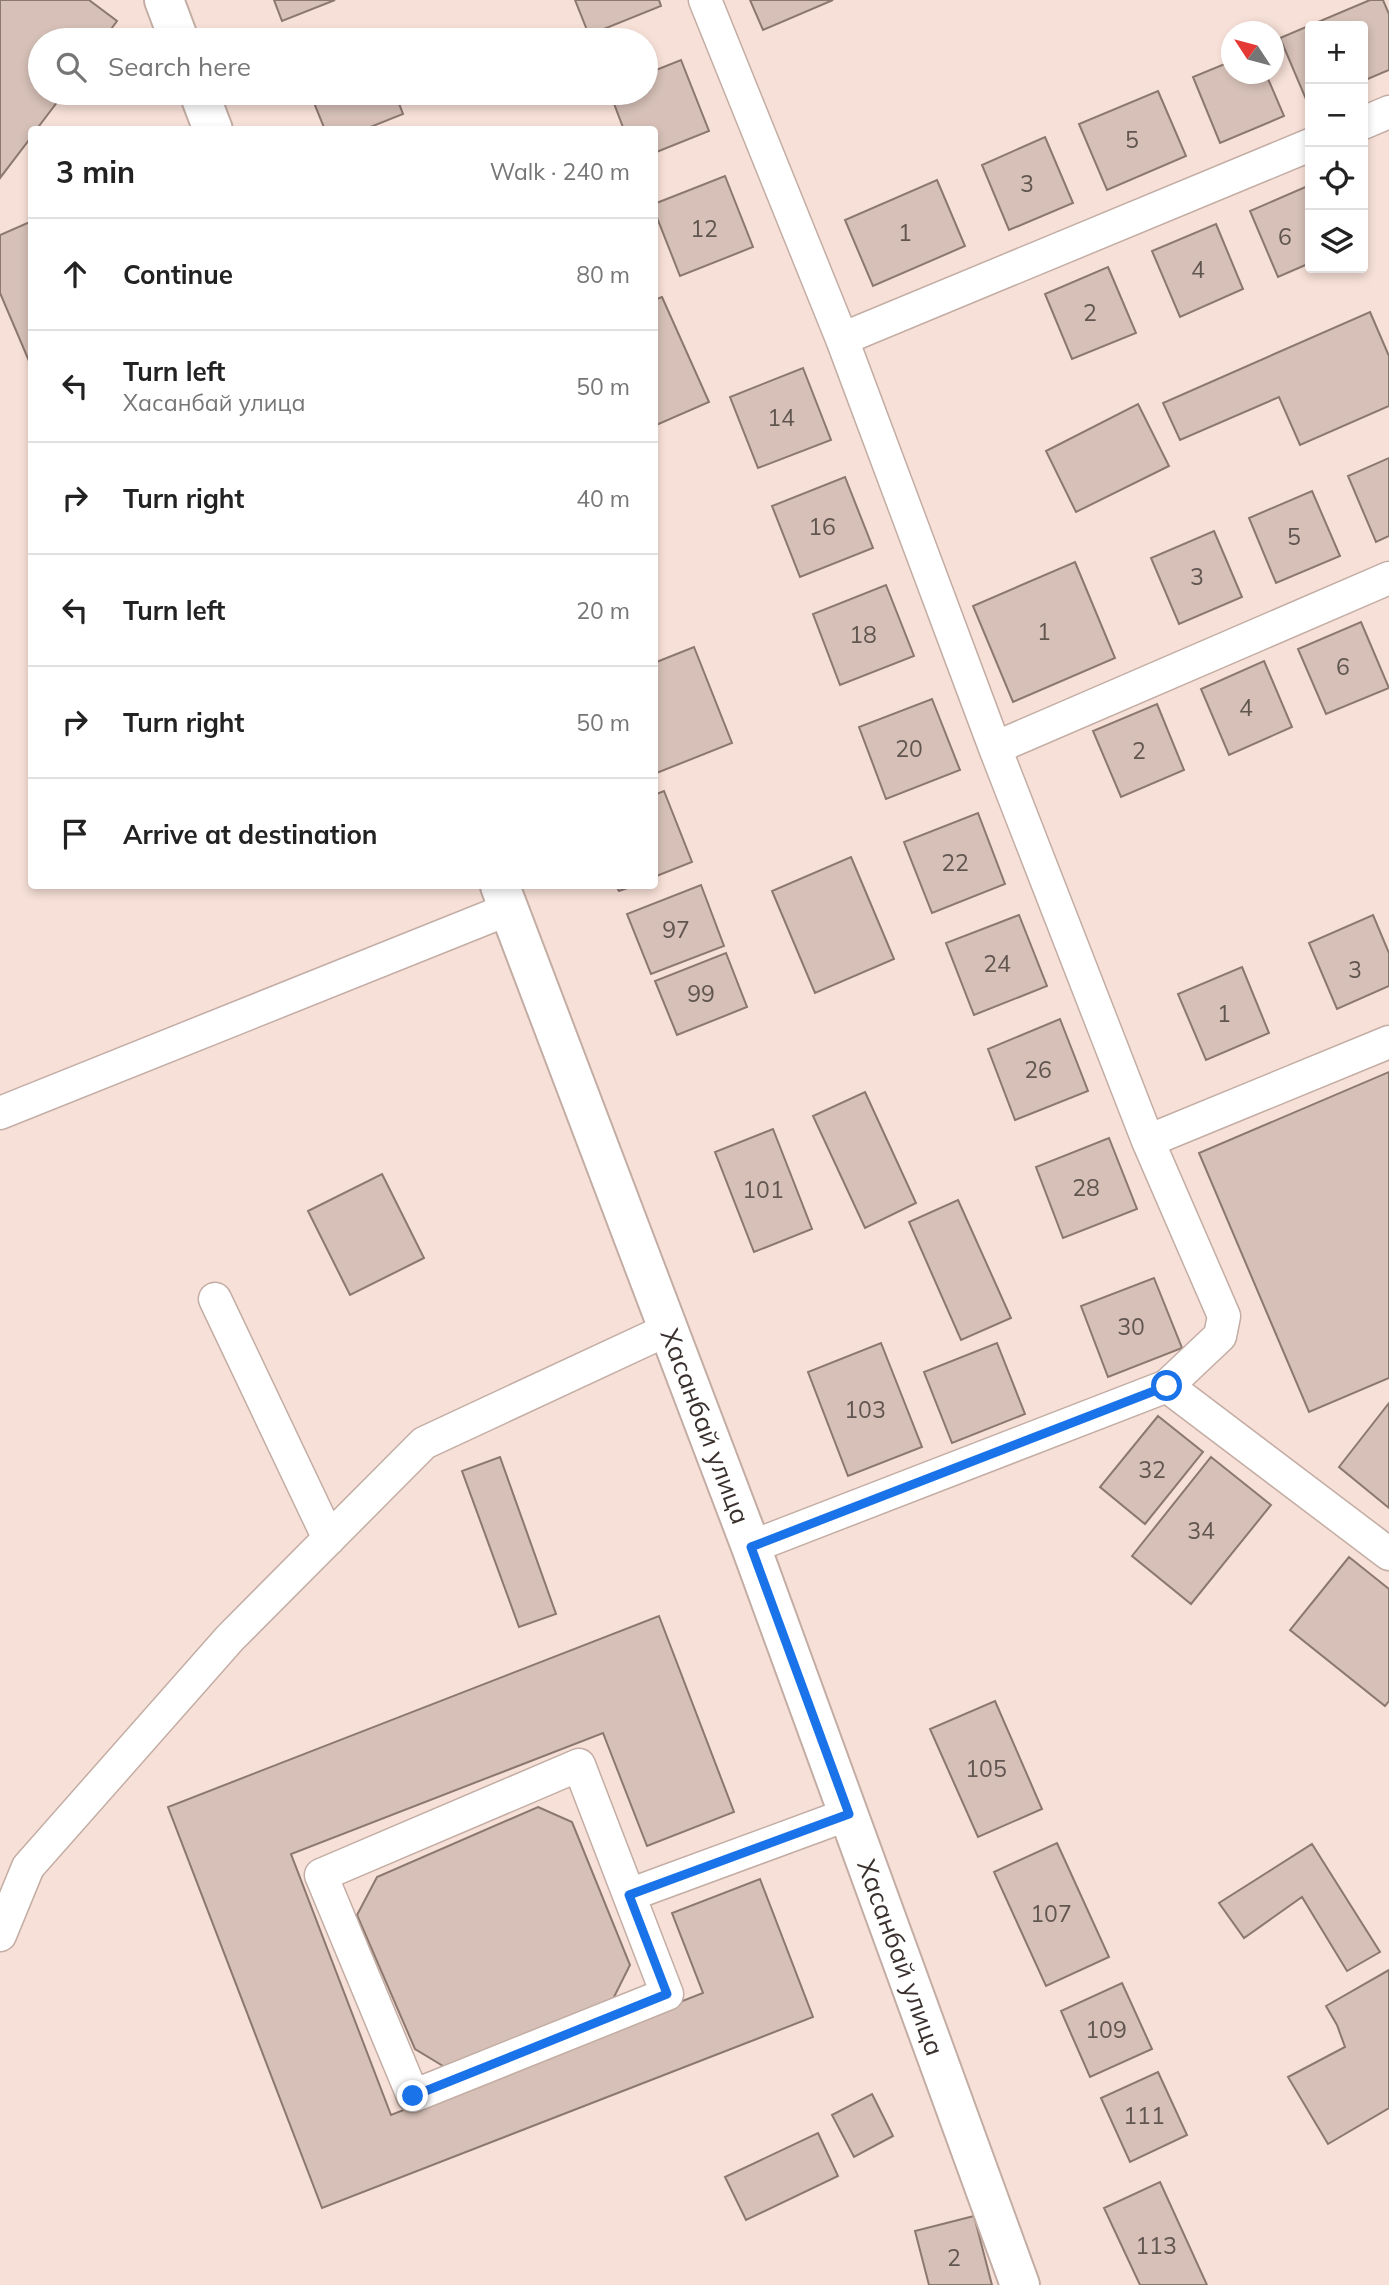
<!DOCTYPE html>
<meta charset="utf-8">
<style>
body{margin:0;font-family:Mulish,sans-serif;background:#f6f6f6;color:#222}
.controls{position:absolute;right:21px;top:21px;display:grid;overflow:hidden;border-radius:7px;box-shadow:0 4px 10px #0003}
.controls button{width:63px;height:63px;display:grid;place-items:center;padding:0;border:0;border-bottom:2px solid #e0e0e0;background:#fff;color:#222;font:35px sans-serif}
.compass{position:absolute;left:1221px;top:21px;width:63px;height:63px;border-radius:50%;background:#fff;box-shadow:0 4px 10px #0003;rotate:306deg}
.stop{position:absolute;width:21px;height:21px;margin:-16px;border:5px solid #1a73e8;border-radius:50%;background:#fff}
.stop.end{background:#1a73e8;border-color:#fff;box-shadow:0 2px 7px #0008}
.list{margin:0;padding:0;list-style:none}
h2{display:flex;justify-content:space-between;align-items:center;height:91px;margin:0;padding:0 28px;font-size:30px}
h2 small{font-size:23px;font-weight:400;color:#767676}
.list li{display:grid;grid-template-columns:46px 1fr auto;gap:21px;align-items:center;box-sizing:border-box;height:112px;padding:0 28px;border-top:2px solid #e0e0e0}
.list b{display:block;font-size:26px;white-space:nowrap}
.list p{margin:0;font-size:23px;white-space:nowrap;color:#767676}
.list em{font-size:23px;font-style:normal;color:#767676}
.icon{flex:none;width:38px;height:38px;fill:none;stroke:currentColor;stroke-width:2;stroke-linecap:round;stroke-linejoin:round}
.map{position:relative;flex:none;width:1389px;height:2285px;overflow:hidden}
.search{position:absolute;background:#fff;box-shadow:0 4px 10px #0003;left:28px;top:28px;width:630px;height:77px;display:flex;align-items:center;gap:18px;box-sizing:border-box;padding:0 24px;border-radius:38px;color:#767676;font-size:26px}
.panel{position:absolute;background:#fff;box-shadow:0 4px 10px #0003;left:28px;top:126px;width:630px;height:763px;border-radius:7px}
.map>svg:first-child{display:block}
</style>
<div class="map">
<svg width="1389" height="2285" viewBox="0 0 1389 2285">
<rect width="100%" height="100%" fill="#f7e0d7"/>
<path fill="#d6c0b7" stroke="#8c786f" stroke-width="2" d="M0 0H89L117 21 103 40H40V93H64L36 130H32V136L0 178Z
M274 0H335L282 21Z
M575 0H659L661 6 589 35Z
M750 0H833L763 30Z
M1370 0H1383L1389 14V70L1363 81V26H1310V103L1308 104 1280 38Z
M681 60 709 131 654 153V130H624L610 93H646V74Z
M1232 61V74H1266L1284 116 1220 143 1193 77Z
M1158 91 1186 156 1107 190 1079 124Z
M310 93H395L403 114 363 130H325Z
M1045 137 1073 203 1009 230 982 165Z
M725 176 753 247 680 276 654 210V204Z
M937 180 965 246 873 286 845 220Z
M1310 185V263L1278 277 1250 211Z
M32 221V368L0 293V235Z
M1216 224 1243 289 1180 317 1152 251Z
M1108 267 1136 333 1072 359 1045 294Z
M662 297 709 402 654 426V300Z
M1370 312 1389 356V406L1300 445 1279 397 1180 440 1163 403Z
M803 368 831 440 758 468 730 397Z
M1138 404 1169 466 1076 512 1046 451Z
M1389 458V536L1376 542 1348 476Z
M845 477 873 548 800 577 772 506Z
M1312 491 1340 556 1276 583 1249 518Z
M1214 531 1242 597 1179 624 1151 558Z
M1075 562 1115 658 1013 702 973 606Z
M886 585 914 656 840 685 813 614Z
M1361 622 1389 688 1326 714 1298 649Z
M694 647 732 743 654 774V663Z
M1264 661 1292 727 1229 755 1201 689Z
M932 699 960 770 886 799 859 727Z
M1157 704 1184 770 1121 797 1093 731Z
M664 791 692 862 654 877V795Z
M978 813 1005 884 932 913 904 842Z
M851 857 894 959 815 993 772 891Z
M701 885 724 946 651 974 627 914Z
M616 886H633L619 891Z
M1019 915 1047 986 974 1015 946 943Z
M1373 915 1389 953V986L1337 1009 1309 943Z
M726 953 747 1007 677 1035 655 981Z
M1242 967 1269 1033 1206 1060 1178 994Z
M1060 1019 1088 1091 1015 1120 988 1049Z
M1389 1072V1378L1309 1412 1199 1153Z
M865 1092 916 1203 865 1228 813 1116Z
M773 1129 812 1229 754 1252 715 1152Z
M1109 1138 1137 1209 1063 1238 1036 1167Z
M382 1174 424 1258 350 1295 308 1211Z
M958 1200 1011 1318 961 1340 909 1222Z
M1154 1278 1182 1348 1108 1377 1081 1306Z
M881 1343 922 1447 848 1476 808 1372Z
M997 1343 1025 1414 952 1443 924 1372Z
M1389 1403V1508L1339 1467Z
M1158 1416 1203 1452 1145 1524 1100 1487Z
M500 1457 556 1614 519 1627 462 1471Z
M1211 1457 1271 1505 1191 1604 1132 1556Z
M1349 1557 1389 1589V1701L1385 1706 1290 1630Z
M659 1616 734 1812 647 1846 603 1733 291 1854 391 2115 703 1993 672 1913 760 1879 813 2017 322 2208 168 1807Z
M995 1701 1042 1809 978 1837 930 1729Z
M538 1807 572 1822 630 1965 612 2001 448 2069 415 2049 357 1915 377 1877Z
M1057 1843 1109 1957 1046 1986 994 1872Z
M1312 1844 1380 1952 1347 1971 1302 1897 1244 1938 1219 1903Z
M1389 1970V2108L1328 2144 1288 2077 1345 2047 1337 2025 1326 2006Z
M1122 1983 1152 2049 1090 2077 1061 2011Z
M1158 2072 1187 2135 1130 2162 1101 2098Z
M872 2094 893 2136 854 2157 832 2115Z
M818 2133 838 2176 746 2220 725 2177Z
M1160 2182 1207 2285H1140L1104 2208Z
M974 2216 992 2285H929L915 2231Z"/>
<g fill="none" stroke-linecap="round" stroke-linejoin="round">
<g stroke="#c3ada4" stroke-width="35">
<path id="minor" d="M705 0 842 339 995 748 1148 1141 1224 1316 1220 1336 1167 1386 751 1547
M1363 123 1389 112
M842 339 1310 145
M995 748 1389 578
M0 1113 509 909
M1148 1141 1389 1042
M215 1299 329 1539
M1167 1386 1389 1554
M579 1765 667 1994 413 2096 321 1875Z
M629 1895 849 1814
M0 1935 28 1867 230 1638 424 1443 669 1329"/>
</g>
<g stroke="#c3ada4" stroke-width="42">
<g id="tertiary">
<path d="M164 0 179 40"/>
<path d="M199 93 213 130"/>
<path id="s1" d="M500 886 751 1547 1020 2285"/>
</g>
</g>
<use href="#minor" stroke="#fff" stroke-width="32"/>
<use href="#tertiary" stroke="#fff" stroke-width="38"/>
</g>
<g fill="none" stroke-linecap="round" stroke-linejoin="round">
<path stroke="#1a73e8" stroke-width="9" d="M413 2096 667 1994 629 1895 849 1814 751 1547 1167 1386"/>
</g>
<g text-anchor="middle" stroke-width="7" stroke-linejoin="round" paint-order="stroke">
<g font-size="23" fill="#615550">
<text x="1132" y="148">5</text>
<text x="1027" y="192">3</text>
<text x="704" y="237">12</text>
<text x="905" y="241">1</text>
<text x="1285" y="245">6</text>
<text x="1198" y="278">4</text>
<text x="1090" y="321">2</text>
<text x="781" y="426">14</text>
<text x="822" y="535">16</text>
<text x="1294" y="545">5</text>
<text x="1197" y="585">3</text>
<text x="1044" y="640">1</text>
<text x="863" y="643">18</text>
<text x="1343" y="675">6</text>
<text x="1246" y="716">4</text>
<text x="909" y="757">20</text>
<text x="1139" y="759">2</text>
<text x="955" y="871">22</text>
<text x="676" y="938">97</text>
<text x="997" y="972">24</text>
<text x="1355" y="978">3</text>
<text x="701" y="1002">99</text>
<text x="1224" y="1022">1</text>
<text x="1038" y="1078">26</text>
<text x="1086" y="1196">28</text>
<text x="763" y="1198">101</text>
<text x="1131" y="1335">30</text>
<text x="865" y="1418">103</text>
<text x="1152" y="1478">32</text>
<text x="1201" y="1539">34</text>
<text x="986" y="1777">105</text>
<text x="1051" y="1922">107</text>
<text x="1106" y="2038">109</text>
<text x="1144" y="2124">111</text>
<text x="1156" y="2254">113</text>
<text x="954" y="2266">2</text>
</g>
<g font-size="26" fill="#3a312e" stroke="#f7e0d7">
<text dy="9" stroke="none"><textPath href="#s1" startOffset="578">Хасанбай улица</textPath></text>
<text dy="9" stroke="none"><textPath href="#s1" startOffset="1144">Хасанбай улица</textPath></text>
</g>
</g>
</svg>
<div class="controls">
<button>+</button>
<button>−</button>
<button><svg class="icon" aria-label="locate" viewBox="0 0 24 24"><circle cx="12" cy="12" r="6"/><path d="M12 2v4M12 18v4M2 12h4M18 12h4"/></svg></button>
<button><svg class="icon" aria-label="layers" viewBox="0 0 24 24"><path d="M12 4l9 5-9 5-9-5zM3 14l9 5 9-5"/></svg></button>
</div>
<svg class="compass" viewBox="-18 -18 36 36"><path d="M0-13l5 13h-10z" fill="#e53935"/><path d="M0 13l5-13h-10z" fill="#767676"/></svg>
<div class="stop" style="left:1167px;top:1386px"></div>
<div class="stop end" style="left:413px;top:2096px"></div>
<div class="search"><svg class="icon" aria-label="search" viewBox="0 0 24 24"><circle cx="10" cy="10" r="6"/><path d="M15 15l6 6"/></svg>Search here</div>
<section class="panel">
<h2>3 min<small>Walk · 240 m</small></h2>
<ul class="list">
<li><svg class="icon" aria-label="ahead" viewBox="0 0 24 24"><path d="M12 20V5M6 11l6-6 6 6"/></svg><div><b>Continue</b></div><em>80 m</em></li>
<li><svg class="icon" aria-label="left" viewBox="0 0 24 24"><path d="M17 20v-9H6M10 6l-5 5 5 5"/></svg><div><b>Turn left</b><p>Хасанбай улица</p></div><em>50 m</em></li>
<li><svg class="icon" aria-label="right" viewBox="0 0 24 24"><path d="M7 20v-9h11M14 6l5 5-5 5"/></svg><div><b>Turn right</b></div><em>40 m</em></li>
<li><svg class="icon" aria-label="left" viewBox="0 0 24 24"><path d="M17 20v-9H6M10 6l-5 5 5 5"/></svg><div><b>Turn left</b></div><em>20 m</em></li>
<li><svg class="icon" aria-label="right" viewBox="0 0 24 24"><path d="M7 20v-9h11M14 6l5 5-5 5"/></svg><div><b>Turn right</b></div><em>50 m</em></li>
<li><svg class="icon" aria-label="arrive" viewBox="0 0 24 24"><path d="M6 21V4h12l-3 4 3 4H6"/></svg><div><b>Arrive at destination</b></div></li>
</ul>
</section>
</div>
